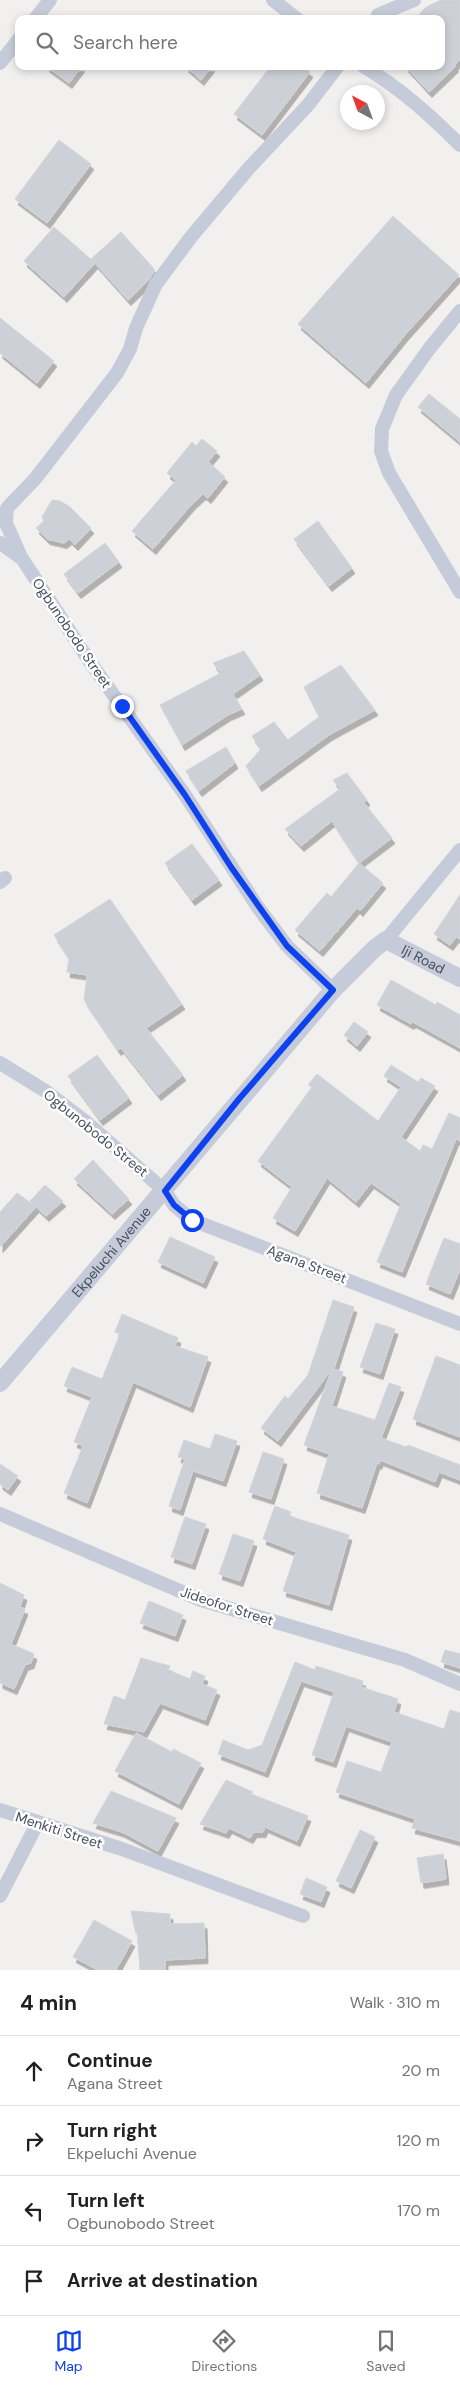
<!DOCTYPE html>
<meta charset="utf-8">
<style>
body{margin:0;font-family:"DM Sans",sans-serif;background:#f2f2f2;color:#202124}
.compass{position:absolute;left:340px;top:85px;width:45px;height:45px;border-radius:50%;background:#fff;box-shadow:0 2px 8px #0003;rotate:319deg}
.stop{position:absolute;width:15px;height:15px;margin:-11px;border:4px solid #0d42ee;border-radius:50%;background:#fff}
.stop.end{background:#0d42ee;border-color:#fff;box-shadow:0 1px 5px #0008}
.list{margin:0;padding:0;list-style:none}
h2{display:flex;justify-content:space-between;align-items:center;height:65px;margin:0;padding:0 20px;font-size:21px}
h2 small{font-size:16px;font-weight:400;color:#757577}
.list li{display:grid;grid-template-columns:32px 1fr auto;gap:15px;align-items:center;box-sizing:border-box;height:70px;padding:0 20px;border-top:1px solid #e0e0e0}
.list b{display:block;font-size:19px;white-space:nowrap}
.list p{margin:0;font-size:16px;white-space:nowrap;color:#757577}
.list em{font-size:16px;font-style:normal;color:#757577}
.icon{flex:none;width:28px;height:28px;fill:none;stroke:currentColor;stroke-width:2;stroke-linecap:round;stroke-linejoin:round}
.map{position:relative;flex:none;width:460px;height:1970px;overflow:hidden}
.search{position:absolute;background:#fff;box-shadow:0 2px 8px #0003;left:15px;right:15px;top:15px;height:55px;display:flex;align-items:center;gap:12px;box-sizing:border-box;padding:0 18px;border-radius:10px;color:#757577;font-size:19px}
.sheet{height:345px;background:#fff}
nav{display:flex;justify-content:space-around;align-items:center;box-sizing:border-box;height:70px;border-top:1px solid #e0e0e0;background:#fff;font-size:14px;color:#757577}
nav a{display:grid;justify-items:center;gap:2px}
nav .on{color:#0d42ee}
.map>svg:first-child{display:block}
</style>
<div class="map">
<svg width="460" height="1970" viewBox="0 0 460 1970">
<defs>
<filter id="shadow"><feDropShadow dx="3" dy="5.5" stdDeviation="0" flood-color="#0004"/></filter>
</defs>
<rect width="100%" height="100%" fill="#f2f0ef"/>
<path fill="#ced0d7" stroke="#d3d3db" filter="url(#shadow)" d="M441 0H460V59L454 66H456L429 92 405 66H441V19H415L426 7Z
M46 66H82L69 83Z
M185 66H212L201 80Z
M271 66H302L310 72 262 135 234 114Z
M59 140 91 164 47 223 15 199Z
M393 216 459 275 405 335 366 383 298 324Z
M54 227 94 262 91 259 121 232 155 270 147 282 128 300 95 263 64 297 24 261Z
M0 318 54 361 37 383 0 353Z
M429 394 460 419V442L418 407Z
M202 439 217 451 208 462 225 477 208 498 203 494 192 504 153 549 132 531 176 480 167 473 192 442 196 446Z
M52 500 60 501 70 507 91 528 75 545 69 539 64 543 47 539 36 528 44 521 42 517Z
M318 521 352 568 329 586 294 539Z
M105 543 119 562 78 593 64 574Z
M244 651 260 675 233 694 242 709 228 715 182 745 160 705 221 673 213 663Z
M341 665 375 710 329 735 259 786 246 766 261 749 252 736 274 722 288 740 319 717 304 687Z
M226 747 235 763 199 791 186 771Z
M347 773 367 800 364 803 392 838 359 863 332 821 301 846 285 829 340 789 333 780Z
M192 844 219 880 192 900 165 863Z
M359 863 383 883 360 911 357 908 320 951 295 930 327 893 331 897Z
M460 895V939L456 937 450 945 434 934Z
M110 899 182 1004 146 1028 183 1075 158 1095 121 1048 118 1050 84 1000 87 975 67 972 69 958 54 935Z
M391 980 436 1005 437 1002 460 1015V1048L413 1022 411 1024 377 1005Z
M354 1022 368 1032 357 1046 344 1035Z
M97 1055 129 1098 100 1120 68 1076Z
M391 1065 418 1082 421 1078 435 1086 401 1137 420 1151 423 1145 432 1149 449 1113 460 1118V1141L456 1139 402 1272 377 1262 401 1204 371 1183 356 1202 327 1178 295 1231 273 1218 292 1187 258 1161 312 1087 308 1085 317 1074 378 1121 401 1087 384 1076Z
M93 1160 129 1199 112 1214 74 1179Z
M45 1185 63 1201 46 1216 30 1201Z
M17 1193 36 1207 0 1247V1212Z
M170 1237 215 1257 203 1283 158 1262Z
M444 1238 460 1244V1269L450 1294 426 1284Z
M333 1300 354 1307 334 1369 343 1372 332 1406 375 1420 389 1383 401 1387 381 1438 406 1447 408 1445 460 1465V1480L439 1472 435 1482 380 1460 379 1464 377 1463 362 1508 317 1493 329 1454 304 1445 332 1369 278 1441 261 1428 285 1396 288 1399 308 1375Z
M122 1314 178 1338 175 1346 208 1357 190 1407 133 1382 87 1503 64 1493 83 1446 74 1442 92 1397 64 1386 72 1367 102 1379 120 1334 115 1332Z
M376 1323 395 1329 380 1374 360 1367Z
M436 1356 460 1365V1437L413 1419Z
M215 1434 237 1441 223 1481 193 1471 180 1510 169 1506 185 1459 178 1457 184 1440 210 1449Z
M263 1452 284 1459 271 1499 249 1492Z
M0 1464 18 1476 8 1490 0 1484Z
M275 1506 291 1512 289 1516 349 1535 329 1605 283 1591 296 1552 263 1539Z
M185 1517 206 1524 192 1564 171 1557Z
M233 1534 254 1541 240 1581 219 1574Z
M0 1583 24 1595 20 1607 25 1609 11 1644 34 1654 31 1663 25 1665 14 1689 0 1683Z
M149 1601 183 1615 175 1636 140 1623Z
M445 1650 460 1654V1668L441 1662Z
M141 1658 170 1666 168 1670 190 1679 193 1671 205 1676 202 1684 217 1690 205 1720 160 1703 144 1732 104 1724 114 1696 125 1700Z
M295 1662 315 1670 316 1666 363 1681 361 1687 398 1699 394 1712 444 1729 450 1710 460 1713V1841L412 1828 415 1819 336 1792 347 1761 381 1772 392 1742 346 1726 333 1762 312 1755 334 1692 301 1681 265 1772 218 1754 223 1740 248 1750 262 1745Z
M136 1733 172 1752 173 1749 201 1763 179 1804 115 1771Z
M226 1780 253 1792 251 1794 308 1816 297 1841 265 1827 263 1832H254L250 1838 229 1828 226 1833 200 1824Z
M111 1791 176 1818 158 1851 122 1832 93 1823Z
M360 1830 375 1837 351 1888 336 1881Z
M443 1854 446 1879 421 1883 417 1858Z
M306 1878 327 1887 321 1902 300 1894Z
M131 1911 170 1914V1924L204 1923 205 1958 165 1960V1970H140L137 1931 136 1934Z
M94 1920 132 1941 116 1970H98L73 1957Z"/>
<g fill="none" stroke-linecap="round" stroke-linejoin="round">
<path stroke="#c5cbd8" stroke-width="14" d="M273 0 297 19
M378 15 414 0
M35 19 50 0
M0 63 19 39
M363 66C400 88 430 115 460 145
M460 311 429 349 396 395 382 429 381 451 389 473 460 592
M0 543 20 557
M0 882 5 878
M386 940 460 850
M333 990 287 946 257 906 185 795 90 662 21 557 6 523 7 508 35 479 117 373 130 349 136 328 156 284 191 237 249 168 308 105 338 66
M0 1063 47 1092 86 1122 165 1191 174 1205 192 1220 460 1324
M0 1514 201 1600 405 1660 460 1684
M0 1810 119 1848 303 1916
M0 1896 37 1824"/>
<path stroke="#c5cbd8" stroke-width="18" id="s1" d="M0 1383 333 990 375 948 386 940 460 978"/>
</g>
<g fill="none" stroke-linecap="round" stroke-linejoin="round">
<path stroke="#0d42ee" stroke-width="6" d="M122 706 185 795 231 867 287 946 333 990 239 1099 165 1191 174 1205 192 1220"/>
</g>
<g text-anchor="middle" stroke-width="5" stroke-linejoin="round" paint-order="stroke">
<g font-size="14" fill="#464e5e" stroke="#fff">
<text transform="translate(72 633) rotate(56)" y="5">Ogbunobodo Street</text>
<text dy="5" stroke="none"><textPath href="#s1" startOffset="630">Iji Road</textPath></text>
<text transform="translate(96 1133) rotate(39)" y="5">Ogbunobodo Street</text>
<text dy="5" stroke="none"><textPath href="#s1" startOffset="172">Ekpeluchi Avenue</textPath></text>
<text transform="translate(307 1264) rotate(21)" y="5">Agana Street</text>
<text transform="translate(227 1606) rotate(18)" y="5">Jideofor Street</text>
<text transform="translate(59 1830) rotate(18)" y="5">Menkiti Street</text>
</g>
</g>
</svg>
<svg class="compass" viewBox="-18 -18 36 36"><path d="M0-13l5 13h-10z" fill="#e53935"/><path d="M0 13l5-13h-10z" fill="#757577"/></svg>
<div class="stop" style="left:192px;top:1220px"></div>
<div class="stop end" style="left:122px;top:706px"></div>
<div class="search"><svg class="icon" aria-label="search" viewBox="0 0 24 24"><circle cx="10" cy="10" r="6"/><path d="M15 15l6 6"/></svg>Search here</div>
</div>
<section class="sheet">
<h2>4 min<small>Walk · 310 m</small></h2>
<ul class="list">
<li><svg class="icon" aria-label="ahead" viewBox="0 0 24 24"><path d="M12 20V5M6 11l6-6 6 6"/></svg><div><b>Continue</b><p>Agana Street</p></div><em>20 m</em></li>
<li><svg class="icon" aria-label="right" viewBox="0 0 24 24"><path d="M7 20v-9h11M14 6l5 5-5 5"/></svg><div><b>Turn right</b><p>Ekpeluchi Avenue</p></div><em>120 m</em></li>
<li><svg class="icon" aria-label="left" viewBox="0 0 24 24"><path d="M17 20v-9H6M10 6l-5 5 5 5"/></svg><div><b>Turn left</b><p>Ogbunobodo Street</p></div><em>170 m</em></li>
<li><svg class="icon" aria-label="arrive" viewBox="0 0 24 24"><path d="M6 21V4h12l-3 4 3 4H6"/></svg><div><b>Arrive at destination</b></div></li>
</ul>
</section>
<nav>
<a class="on"><svg class="icon" aria-label="map" viewBox="0 0 24 24"><path d="M3 6l6-2 6 2 6-2v14l-6 2-6-2-6 2zM9 4v14M15 6v14"/></svg>Map</a>
<a><svg class="icon" aria-label="directions" viewBox="0 0 24 24"><path d="M12 3l9 9-9 9-9-9zM9 14v-3h6M13 9l2 2-2 2"/></svg>Directions</a>
<a><svg class="icon" aria-label="saved" viewBox="0 0 24 24"><path d="M7 4h10v16l-5-4-5 4z"/></svg>Saved</a>
</nav>
